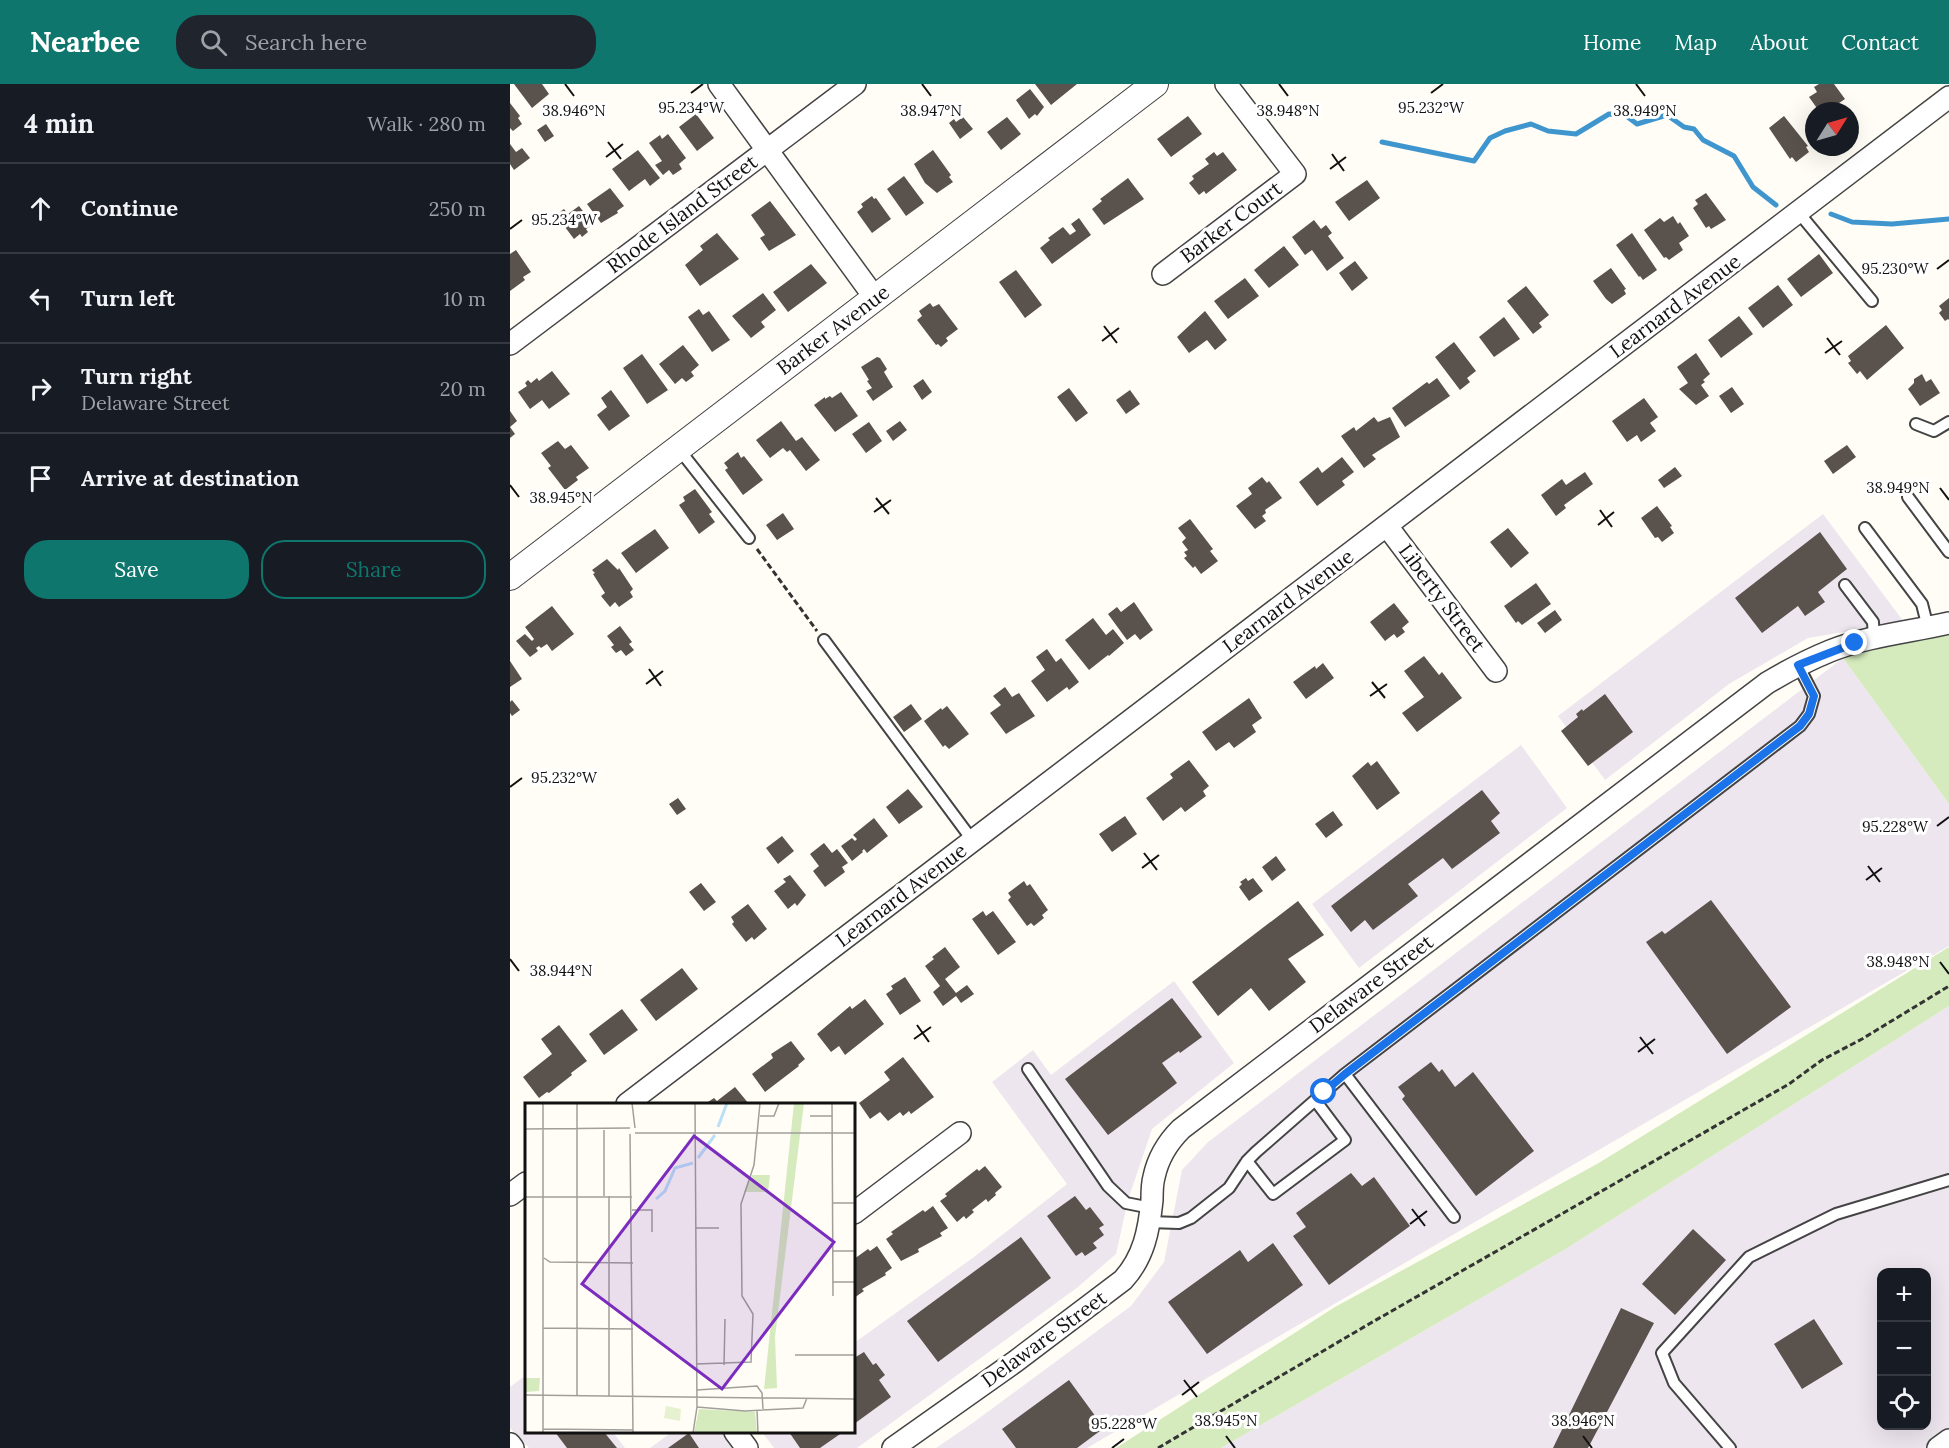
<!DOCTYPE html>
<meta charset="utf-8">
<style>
body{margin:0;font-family:Lora,serif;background:#20242c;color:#f1f3f6}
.controls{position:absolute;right:18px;bottom:18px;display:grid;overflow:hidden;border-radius:12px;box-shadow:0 6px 24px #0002}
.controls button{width:54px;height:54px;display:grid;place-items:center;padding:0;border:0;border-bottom:2px solid #363941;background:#171b24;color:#f1f3f6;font:30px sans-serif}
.compass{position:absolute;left:1295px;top:18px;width:54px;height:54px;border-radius:50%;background:#171b24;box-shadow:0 6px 24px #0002;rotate:53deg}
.stop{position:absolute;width:18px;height:18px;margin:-14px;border:4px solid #1a73e8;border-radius:50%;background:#fff}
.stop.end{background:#1a73e8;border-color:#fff;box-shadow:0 2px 6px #0008}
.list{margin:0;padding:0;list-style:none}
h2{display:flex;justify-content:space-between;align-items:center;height:78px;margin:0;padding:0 24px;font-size:26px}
h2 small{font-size:20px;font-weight:400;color:#9ea1a6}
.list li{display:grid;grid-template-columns:39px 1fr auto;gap:18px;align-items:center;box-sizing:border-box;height:90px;padding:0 24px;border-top:2px solid #363941}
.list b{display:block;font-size:22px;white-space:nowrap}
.list p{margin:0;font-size:20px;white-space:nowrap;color:#9ea1a6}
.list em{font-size:20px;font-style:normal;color:#9ea1a6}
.actions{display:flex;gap:12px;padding:18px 24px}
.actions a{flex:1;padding:14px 0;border:2px solid #0f766e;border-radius:24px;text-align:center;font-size:21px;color:#0f766e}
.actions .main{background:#0f766e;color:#fff}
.icon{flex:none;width:33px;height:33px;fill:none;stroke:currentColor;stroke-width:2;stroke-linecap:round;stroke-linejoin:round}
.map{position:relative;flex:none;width:1439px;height:1364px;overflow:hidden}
header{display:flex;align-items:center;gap:36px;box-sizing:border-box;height:84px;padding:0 30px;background:#0f766e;color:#fff}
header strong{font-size:28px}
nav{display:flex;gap:33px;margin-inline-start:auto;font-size:21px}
.search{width:420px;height:54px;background:#20242c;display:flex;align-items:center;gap:15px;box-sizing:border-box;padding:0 21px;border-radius:24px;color:#9ea1a6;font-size:22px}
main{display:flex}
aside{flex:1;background:#171b24}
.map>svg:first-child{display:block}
</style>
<header>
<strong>Nearbee</strong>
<div class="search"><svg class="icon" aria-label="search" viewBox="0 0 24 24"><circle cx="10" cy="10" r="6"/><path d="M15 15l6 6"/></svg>Search here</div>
<nav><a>Home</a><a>Map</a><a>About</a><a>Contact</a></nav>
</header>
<main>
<aside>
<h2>4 min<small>Walk · 280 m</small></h2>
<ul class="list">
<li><svg class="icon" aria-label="ahead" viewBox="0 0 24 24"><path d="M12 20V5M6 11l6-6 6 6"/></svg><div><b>Continue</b></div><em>250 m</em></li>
<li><svg class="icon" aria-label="left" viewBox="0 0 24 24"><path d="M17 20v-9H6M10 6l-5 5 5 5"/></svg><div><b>Turn left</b></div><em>10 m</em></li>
<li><svg class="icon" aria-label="right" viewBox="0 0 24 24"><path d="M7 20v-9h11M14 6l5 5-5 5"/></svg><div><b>Turn right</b><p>Delaware Street</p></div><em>20 m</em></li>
<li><svg class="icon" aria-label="arrive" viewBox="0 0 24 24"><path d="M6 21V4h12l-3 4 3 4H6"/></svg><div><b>Arrive at destination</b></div></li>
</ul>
<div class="actions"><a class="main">Save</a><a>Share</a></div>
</aside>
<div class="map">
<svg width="1439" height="1364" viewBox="0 0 1439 1364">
<rect width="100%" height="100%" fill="#fffdf5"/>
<path fill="#eee6ef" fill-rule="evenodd" d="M1313 430 1394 538 1298 554 1219 600 1095 696 1048 632Z
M1333 574 1439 720V862L577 1364H426L464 1338 621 1222 654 1178 672 1086 698 1058Z
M1011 661 1057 724 849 884 802 820Z
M664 897 724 979 642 1045 618 1116 606 1170 568 1203 347 1364H264L252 1348H344V1259L464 1173 557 1100 482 998 523 966 541 991Z
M1439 922V1346L1415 1364H711L1054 1166ZM1372 1188H1416V1342H1372Z
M16 1291V1348H103L115 1364H19L0 1344V1303Z
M162 1348H213L224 1364H140Z"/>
<path fill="#d5ebbd" d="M1439 550V720L1333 574 1388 560Z
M1439 863V922L1054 1166 711 1364H606L825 1223 1087 1080Z"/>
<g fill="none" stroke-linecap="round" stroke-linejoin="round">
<path stroke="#3f96cf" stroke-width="5" d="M872 58 964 77 980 54 995 47 1021 40 1038 47 1066 50 1099 30 1115 31 1127 40 1157 31 1174 43 1184 45 1193 56 1224 72 1243 103 1266 121
M1321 130 1342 138 1382 140 1439 135"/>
</g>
<path fill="#5a524d" d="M4 0H32L39 10 22 24Z
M525 0H567L541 21Z
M1309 0H1324L1335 15 1319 26 1309 27 1299 13 1307 8 1304 3Z
M520 5 534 23 527 32 525 30 519 35 506 16Z
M0 19 10 32 8 34 12 40 3 47 0 44Z
M186 30 204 54 187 67 169 43Z
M678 32 692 50 661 73 647 55Z
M1274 32 1298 62 1296 63 1299 68 1286 78 1282 73 1280 75 1259 44Z
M453 33 463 45 450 55 439 39 444 35 446 38Z
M497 33 511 50 491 66 477 48Z
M36 40 44 52 35 58 27 46Z
M158 50 176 74 169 80 172 85 163 91 159 86 153 91 145 81 152 77 139 59 150 51 152 55Z
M0 60 6 68 12 64 20 74 4 86 0 80Z
M128 66 150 94 140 102 135 95 119 107 102 85Z
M423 66 441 91 439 93 443 98 427 109 415 99 404 80Z
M704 68 707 72 713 68 727 86 696 110 694 107 689 111 679 99 684 95 682 92 699 80 695 75Z
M394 92 414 119 396 132 377 105Z
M618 94 634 115 594 141 582 125 592 117 590 115Z
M857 96 870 114 839 137 825 118Z
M100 104 114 122 107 127 108 129 91 139 77 120Z
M1196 109 1216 136 1201 145 1199 142 1196 144 1183 124 1188 120 1185 116Z
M362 112 364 115 366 114 381 135 362 149 347 128 353 123 351 120Z
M260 117 286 151 259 167 250 154 255 151 241 131Z
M69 122 83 140 76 145 78 148 72 153 70 150 64 155 46 131 54 125 58 130Z
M1163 132 1168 140 1170 138 1179 152 1169 159 1173 166 1159 176 1156 173 1154 174 1134 146 1150 134 1154 138Z
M569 134 581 151 542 180 530 164 540 156 538 154 553 143 560 151 566 147 561 140Z
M804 136 811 145 816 141 822 149 818 152 834 174 817 187 802 166 795 171 782 153Z
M207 149 229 175 190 202 175 181 193 166 190 162Z
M1122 149 1147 186 1133 196 1130 192 1129 193 1106 161Z
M774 162 789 181 759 204 744 186Z
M6 166 21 188 13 193 15 196 0 207V170Z
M1309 170 1323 189 1291 213 1277 195Z
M845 177 858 194 842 207 829 189Z
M301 180 317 199 278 228 263 208Z
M1101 184 1116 205 1114 206 1116 210 1102 220 1096 215 1083 197Z
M506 186 532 221 515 234 489 198Z
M735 194 749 212 718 235 704 217Z
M1268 201 1283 221 1253 244 1238 224Z
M1016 202 1039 231 1029 239 1032 243 1023 250 997 217Z
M253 209 266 226 251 238 255 243 241 254 222 232Z
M1439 214V236L1438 235 1435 237 1429 229 1432 226 1429 222Z
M420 219 423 223 429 220 448 245 436 254 438 257 431 263 428 260 426 261 407 236 412 232 409 227Z
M189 225 193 231 199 227 220 256 202 268 178 233Z
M695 227 717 256 705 266 697 256 679 269 667 253Z
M1229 232 1243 250 1211 274 1198 256Z
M994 233 1010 255 984 273 969 253Z
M1376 241 1394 264 1357 296 1350 287 1347 290 1338 279 1341 277 1338 272Z
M944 258 966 287 957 294 960 298 950 306 925 273Z
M173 261 189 281 181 288 184 292 176 298 172 294 165 300 149 280Z
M1186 269 1200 290 1193 296 1195 298 1191 301 1199 312 1186 321 1169 305 1178 299 1167 283Z
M132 270 158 306 137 320 113 284Z
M367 273 370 274 377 285 374 288 383 303 363 317 356 307 362 304 357 297 359 296 351 283Z
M42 287 60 310 39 325 32 316 20 325 8 308 17 302 15 299 18 296 21 299 27 294 29 297Z
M1412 290 1416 298 1421 295 1430 309 1410 322 1398 305 1404 299V295Z
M927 294 940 312 895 343 882 324 917 298 919 300Z
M413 295 422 308 412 316 403 302Z
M1222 303 1234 320 1221 329 1209 312Z
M559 304 578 329 566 338 547 313Z
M101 306 120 332 99 347 87 331 97 323 91 314Z
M620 306 630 320 616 330 606 316Z
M331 308 348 332 325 348 304 321 315 313V315L320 312 322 314Z
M1134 314 1148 333 1140 339 1146 347 1131 358 1127 351 1117 358 1102 337Z
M0 327 7 337 0 343 5 350 0 354Z
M864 333 868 338 880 333 890 353 862 371 866 375 854 384 831 352 844 343 846 347Z
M271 337 286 357 292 353 310 376 296 387 280 366 277 368 273 364 260 374 246 356Z
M390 337 397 346 383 357 376 347Z
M359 338 372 357 356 369 342 350Z
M48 357 55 365 61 361 79 384 66 393 68 396 55 406 38 384 41 382 31 369Z
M1337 361 1346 373 1323 390 1314 377Z
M228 368 231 374 234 372 253 396 233 411 215 386 218 384 214 379Z
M832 373 844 388 832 397 835 401 807 422 789 398 808 383 812 389Z
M1165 383 1172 392 1154 404 1148 396Z
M1075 388 1083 400 1054 421 1056 424 1046 432 1031 411 1052 395 1056 401Z
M752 393 757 399 759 397 772 414 755 426 756 429 752 432 756 437 745 445 726 422 742 410 738 404Z
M185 405 202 428 199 430 205 438 189 450 169 421 175 417 173 413Z
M1147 422 1162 442 1160 443 1164 449 1152 458 1148 453 1145 454 1131 434Z
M273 429 284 445 267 456 256 441Z
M680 435 703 465 700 467 708 477 691 490 685 482 683 484 674 474 677 472 674 468 678 466 672 458 676 454 668 444Z
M998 444 1019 469 1001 484 980 458Z
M145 445 159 464 126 489 111 469Z
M1310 448 1337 485 1308 508 1315 518 1295 532 1288 522 1252 549 1225 514Z
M97 475 108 486 109 484 123 505 120 508 123 513 109 523 105 518 100 523 91 512 95 509 83 490 85 489 82 486Z
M1026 499 1041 520 1012 541 1008 537 1006 539 994 522Z
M624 518 643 546 630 556 625 550 617 556 598 530 607 523 611 528Z
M884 519 899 538 892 544 895 548 887 554 884 550 875 557 860 538Z
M42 522 64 550 42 567 37 560 31 564 29 562 26 564 28 567 20 573 6 557 15 550 22 557 24 555 15 543Z
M1045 526 1052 536 1035 549 1027 539Z
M583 534 596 551 603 545 614 559 599 572 598 571 579 586 555 556Z
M110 542 122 558 119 560 124 566 116 572 111 566 106 569 101 563 104 561 97 552Z
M537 565 546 578 551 574 569 598 559 606 557 603 537 618 521 597 535 586 526 573Z
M914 572 929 591 932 588 952 614 907 648 892 629 914 613 894 587Z
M0 577 12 595 0 603Z
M813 579 824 594 796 615 783 598 805 582 806 585Z
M495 603 502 613 509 609 525 632 496 650 480 629 491 621 483 612Z
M1095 610 1123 648 1078 682 1051 647 1068 633 1066 630 1072 625 1073 627Z
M739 614 752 634 742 641 746 648 724 664 719 658 706 667 692 648Z
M2 616 10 626 2 632 0 629V618Z
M401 620 412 635 394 648 383 633Z
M437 622 459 650 439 665 435 661 433 663 414 637 431 624 432 626Z
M679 676 699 702 693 707 696 712 675 728 671 723 653 737 636 714 663 694 660 690Z
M867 677 890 709 867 726 842 692 858 678 861 682Z
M398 705 413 723 389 740 376 723Z
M972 706 990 729 981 737 990 749 942 785 933 774 898 800 908 812 863 846 855 836 841 848 821 822Z
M168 714 176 725 167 731 159 720Z
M823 727 833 741 816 754 805 740Z
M615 732 627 750 602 768 589 750Z
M364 734 378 752 357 769 354 765 352 767 353 768 342 777 331 762 342 754 345 757 347 755 343 751Z
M272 752 284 767 268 780 256 764Z
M314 759 322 769 327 765 338 779 332 783 335 788 315 803 303 787 309 782 300 770Z
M766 772 776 786 762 797 752 783Z
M280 791 296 811 287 822 285 819 278 825 264 807 276 798 273 795Z
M736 794 738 797 743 794 753 807 739 817 729 803 732 800 730 798Z
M514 797 517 802 520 800 538 826 532 831 534 834 524 842 521 839 517 842 498 816 501 813 498 809Z
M191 799 206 818 194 827 179 808Z
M1201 816 1281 923 1217 970 1136 858 1152 847 1155 850Z
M788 817 814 851 778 875 796 898 759 927 741 904 708 932 682 898Z
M238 820 257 845 244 856 242 853 236 858 222 840 224 838 221 833Z
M473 827 476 832 483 827 506 858 488 871 462 835Z
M435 863 450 883 435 895 446 909 457 901 464 910 451 919 446 912 433 922 423 908 430 902 415 882 424 875 422 873Z
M172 884 188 905 146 937 130 916Z
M395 893 411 917 390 931 376 910 383 905 381 902Z
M662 914 692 953 670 969 669 967 652 979 667 999 598 1051 555 995Z
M355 915 374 940 335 971 329 962 321 968 307 950 340 922 342 925Z
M112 925 128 946 94 971 79 950Z
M49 941 77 977 61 989 62 991 39 1009 37 1008 29 1014 13 993 42 970 31 955Z
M281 957 295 975 288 981 289 982 255 1008 242 990 263 974 261 970Z
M393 973 424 1013 401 1030 399 1027 393 1032 390 1028 378 1037 370 1028 360 1035 349 1019 380 996 374 988Z
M921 978 929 988 932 985 945 1003 963 988 1024 1067 966 1112 892 1015 895 1012 888 1003Z
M225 1003 239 1020H195L204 1014 207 1017Z
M475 1082 492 1103 485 1109 486 1111 478 1118 476 1115 462 1126 464 1128 456 1135 454 1132 447 1138 430 1117 437 1112 435 1110 467 1085 469 1087Z
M841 1089 852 1102 864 1093 900 1142 819 1201 783 1152 796 1143 786 1129Z
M565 1112 576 1126 580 1123 594 1141 589 1144 594 1151 583 1159 587 1164 575 1172 572 1168 566 1172 537 1132Z
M423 1122 438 1144 430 1149 432 1152 408 1165 409 1168 391 1177 376 1155 383 1150 381 1148 413 1126 415 1128Z
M1183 1145 1216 1176 1165 1231 1132 1200Z
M511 1153 541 1194 428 1278 397 1237Z
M763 1159 793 1201 697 1270 658 1218 730 1166 738 1178Z
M367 1162 382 1184 375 1189 376 1191 352 1205 354 1207 344 1214V1175L358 1165 360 1167Z
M1111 1224 1144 1239 1078 1364H1043Z
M1304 1235 1333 1280 1292 1305 1264 1260Z
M354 1268 363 1281 366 1279 375 1291 369 1296 381 1313 344 1340V1274Z
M559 1296 594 1344 567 1364H506L492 1345Z
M45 1348H94L107 1364H57Z
M279 1348H333L310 1364H290Z
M179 1349 189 1364H158Z"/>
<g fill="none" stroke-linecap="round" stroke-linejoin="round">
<g stroke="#444" stroke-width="14">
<path id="service" d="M1289 129 1362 217
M1406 340 1424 347 1439 338
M168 364 239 454
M1398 413 1439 468
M1355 444 1412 520 1418 544
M1335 501 1363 538 1364 555
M314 556 463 757
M518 985 598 1102 616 1119 641 1124
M835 990 944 1133
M737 1077 763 1110 835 1056 805 1016
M639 1138 669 1139 681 1134 719 1104 737 1077 746 1068 835 990 1290 642 1299 630 1304 612 1288 581
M1220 1364 1164 1299 1152 1269 1239 1173 1326 1130 1439 1096"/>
</g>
<g stroke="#444" stroke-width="24">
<path id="minor" d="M209 0 365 214
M653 190 785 90 716 0
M0 260 345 0
M877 442 986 587
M117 1020 1439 13
M0 1111 16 1099
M344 1129 450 1049
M225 1348 237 1364
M0 1360 3 1364
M383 1364 506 1277 613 1196C634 1173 639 1146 642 1116 642 1108 642 1100 644 1093 648 1074 657 1059 671 1045L1257 599C1277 587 1298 576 1320 567 1357 552 1400 548 1439 539
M1428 1364 1439 1356"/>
</g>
<g stroke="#444" stroke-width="28">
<path id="tertiary" d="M0 493 645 0"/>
</g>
<path stroke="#333" stroke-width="3" stroke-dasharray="6 3" stroke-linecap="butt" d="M247 465 307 547
M648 1364 859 1240 1279 1000 1312 976 1352 955 1439 902"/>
<use href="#service" stroke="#fff" stroke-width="10"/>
<use href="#minor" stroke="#fff" stroke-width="21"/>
<use href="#tertiary" stroke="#fff" stroke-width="26"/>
</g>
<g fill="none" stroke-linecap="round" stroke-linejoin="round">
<path stroke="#1a73e8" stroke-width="8" d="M814 1008 835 990 1290 642 1299 630 1304 612 1288 581 1345 559"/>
</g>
<path fill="none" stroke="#111" stroke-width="2" d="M55 0 64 12M412 0 421 12M769 0 778 12M1126 0 1135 12M181 9 193 0M921 9 933 0M98 58 111 75M822 70 834 87M96 73 113 60M820 85 836 73M0 145 12 136M1427 185 1439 176M594 242 607 259M1317 254 1330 271M592 257 609 244M1315 269 1332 257M0 401 9 413M1430 404 1439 416M366 414 379 430M1090 426 1102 443M364 428 381 416M1088 441 1104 428M139 585 151 602M862 598 875 614M136 600 153 587M860 612 877 600M0 703 12 694M1427 742 1439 733M634 769 647 786M1358 782 1370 798M632 784 649 771M1356 796 1372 784M0 875 9 887M1430 878 1439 890M407 941 419 958M1130 953 1143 970M404 955 421 943M1128 968 1145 955M902 1125 915 1142M900 1140 917 1127M674 1296 687 1313M672 1311 689 1298M716 1352 725 1364M1073 1352 1082 1364M602 1364 614 1355"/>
<g text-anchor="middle" stroke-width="6" stroke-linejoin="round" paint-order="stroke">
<g font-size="20" fill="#111" stroke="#fff">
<text transform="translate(172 130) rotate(-37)" y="7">Rhode Island Street</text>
<text transform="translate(721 138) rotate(-37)" y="7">Barker Court</text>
<text transform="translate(1165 222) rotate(-37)" y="7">Learnard Avenue</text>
<text transform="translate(323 246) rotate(-37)" y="7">Barker Avenue</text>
<text transform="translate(932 514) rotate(53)" y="7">Liberty Street</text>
<text transform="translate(778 517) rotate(-37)" y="7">Learnard Avenue</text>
<text transform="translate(391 811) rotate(-37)" y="7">Learnard Avenue</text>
<text transform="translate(861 900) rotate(-37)" y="7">Delaware Street</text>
<text transform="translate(534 1255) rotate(-36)" y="7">Delaware Street</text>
</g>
</g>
<g transform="translate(15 1019)">
<rect width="330" height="330" fill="#fffdf5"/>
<path d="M269 0H279L250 234 252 285 239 286ZM227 72H245L243 89H219ZM0 275H15L14 288 0 289ZM174 306 230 309 232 330H169Z" fill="#d5ebbd"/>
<path d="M141 303 156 306 155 318 139 315Z" fill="#e6f2cf"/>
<path fill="none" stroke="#b9e0f7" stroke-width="3" d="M193 24 202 0M173 55 190 32M131 96 140 88 150 65 168 60"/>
<path fill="none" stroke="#a09f9a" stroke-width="1.5" d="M18 0V292M107 0 110 25M307 0 308 193M235 13H249L254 0M285 13H307M0 26 105 25M79 27V93M110 30H330M105 31 108 330M0 94H107M308 100H330M107 107H127V129M171 125H194M308 148H330M19 155 25 159 108 160M308 179H330M18 225 108 226M270 252H330M171 261 226 259 228 211 217 193 216 101 229 62 235 0M199 262 200 216M172 287 232 283 237 290 238 306M0 292 330 296M52 293V0M84 294V93M172 304 220 308 278 305 282 295M232 307 233 330M18 326 108 327M18 330V292M168 330 172 304 170 0"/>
<path fill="#7b2cbf" fill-opacity="0.15" stroke="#7b2cbf" stroke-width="3" d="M169 33 309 139 197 286 57 181Z"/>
<rect width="330" height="330" fill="none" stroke="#111" stroke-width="3"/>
</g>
<g font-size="15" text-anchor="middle" fill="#111" stroke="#fff" stroke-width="6" stroke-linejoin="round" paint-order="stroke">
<text x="181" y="29">95.234°W</text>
<text x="921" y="29">95.232°W</text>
<text x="64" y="32">38.946°N</text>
<text x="421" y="32">38.947°N</text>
<text x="778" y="32">38.948°N</text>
<text x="1135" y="32">38.949°N</text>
<text x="54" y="141">95.234°W</text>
<text x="1385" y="190">95.230°W</text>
<text x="1388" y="409">38.949°N</text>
<text x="51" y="419">38.945°N</text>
<text x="54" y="699">95.232°W</text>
<text x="1385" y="748">95.228°W</text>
<text x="1388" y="883">38.948°N</text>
<text x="51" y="892">38.944°N</text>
<text x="716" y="1342">38.945°N</text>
<text x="1073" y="1342">38.946°N</text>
<text x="614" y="1345">95.228°W</text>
</g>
</svg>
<div class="controls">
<button>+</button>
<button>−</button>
<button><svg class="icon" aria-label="locate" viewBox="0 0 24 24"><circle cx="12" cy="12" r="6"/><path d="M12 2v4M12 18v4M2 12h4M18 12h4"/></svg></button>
</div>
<svg class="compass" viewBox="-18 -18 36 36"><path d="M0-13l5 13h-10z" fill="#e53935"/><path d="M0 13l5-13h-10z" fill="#9ea1a6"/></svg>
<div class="stop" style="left:814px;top:1008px"></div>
<div class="stop end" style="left:1345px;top:559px"></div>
</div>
</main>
